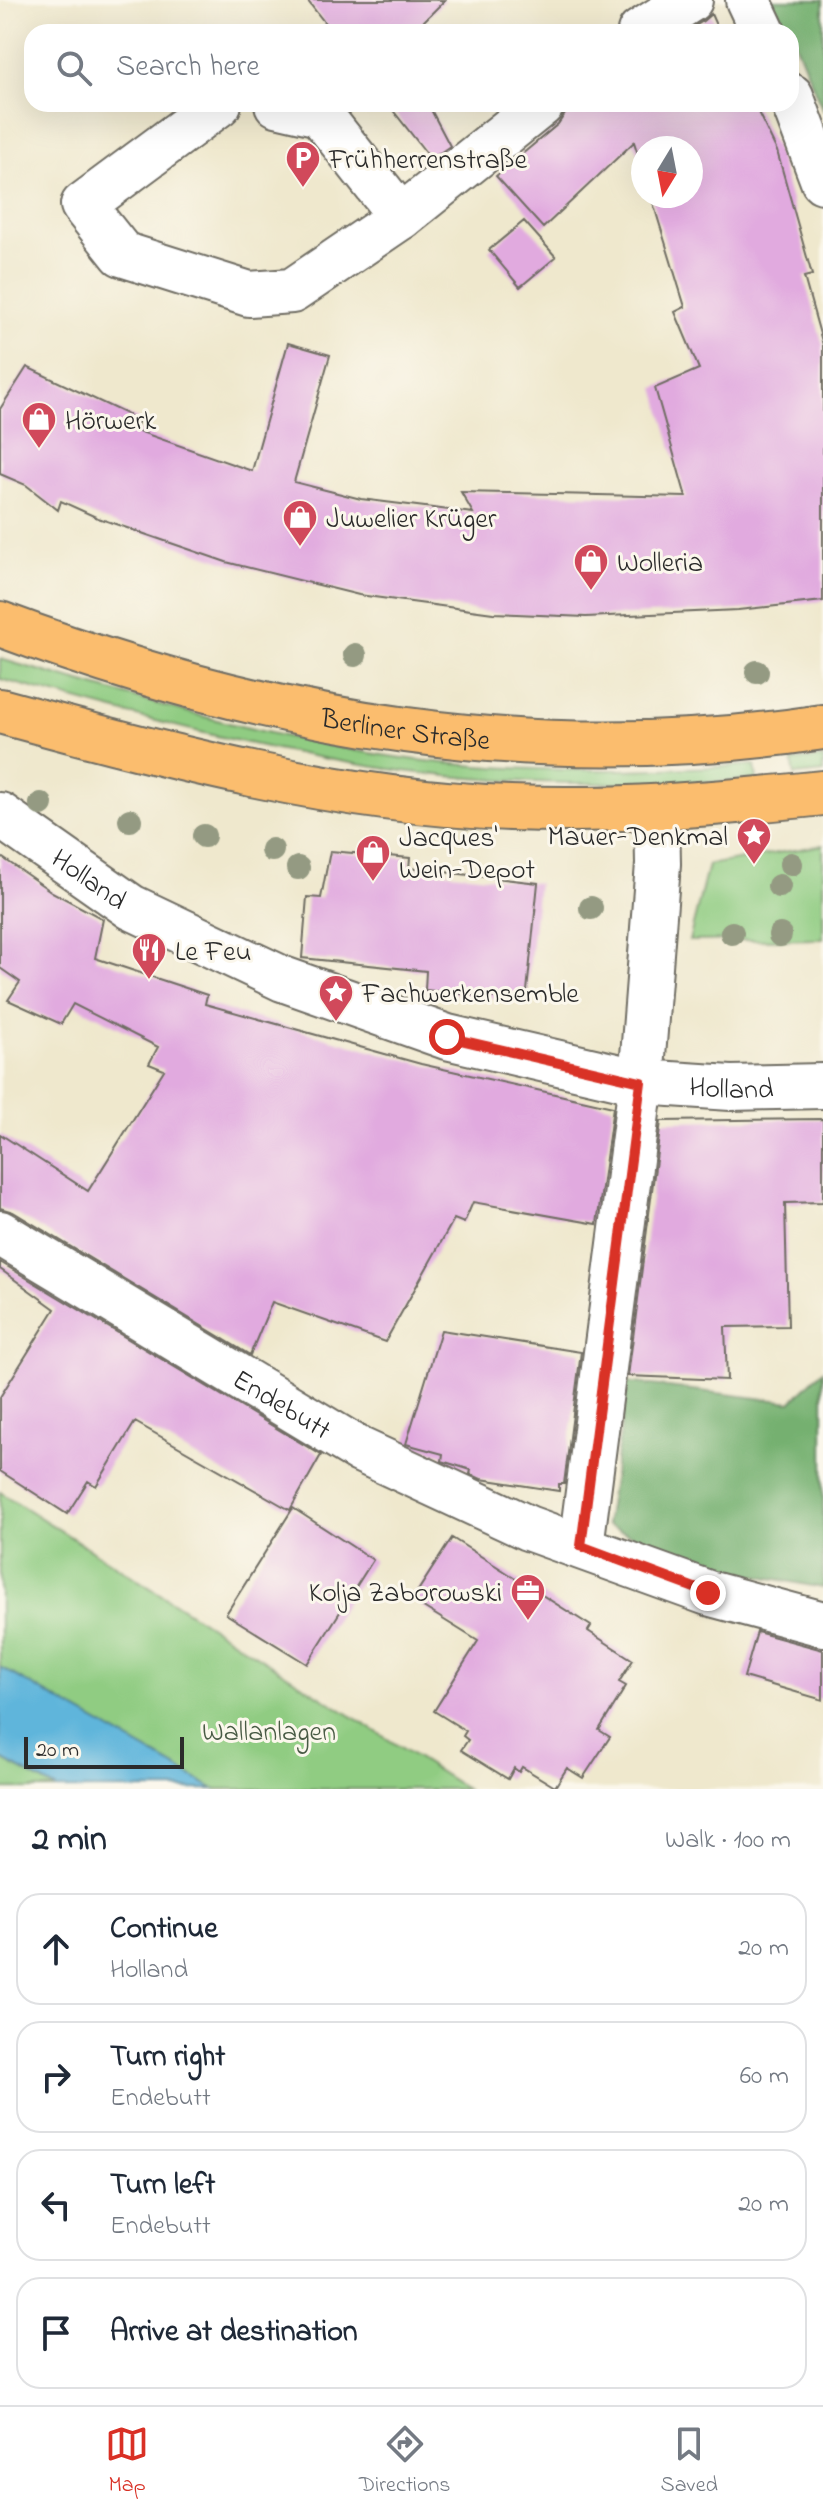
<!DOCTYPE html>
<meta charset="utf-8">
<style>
body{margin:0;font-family:"Indie Flower",sans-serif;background:#f2f2f3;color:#1f2937}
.compass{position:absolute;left:631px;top:136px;width:72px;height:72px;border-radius:50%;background:#fff;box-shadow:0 8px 32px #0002;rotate:190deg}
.scale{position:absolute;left:24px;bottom:20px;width:160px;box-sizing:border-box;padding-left:8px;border:4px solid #2b2b2b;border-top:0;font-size:22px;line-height:28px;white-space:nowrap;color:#2b2b2b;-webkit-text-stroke:6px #fbf7ec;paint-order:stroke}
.stop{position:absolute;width:24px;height:24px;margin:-18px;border:6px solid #d93025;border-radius:50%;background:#fff}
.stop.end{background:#d93025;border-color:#fff;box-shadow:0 2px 8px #0008}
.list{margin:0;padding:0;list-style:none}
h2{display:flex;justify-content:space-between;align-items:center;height:104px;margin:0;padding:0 32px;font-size:34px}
h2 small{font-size:26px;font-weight:400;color:#747a83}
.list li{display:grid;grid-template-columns:52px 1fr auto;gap:24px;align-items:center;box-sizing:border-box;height:112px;margin:0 16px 16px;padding:0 16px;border:2px solid #e0e1e3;border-radius:24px}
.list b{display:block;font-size:30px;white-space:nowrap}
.list p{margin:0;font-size:26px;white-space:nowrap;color:#747a83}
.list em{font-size:26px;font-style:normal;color:#747a83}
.icon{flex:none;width:44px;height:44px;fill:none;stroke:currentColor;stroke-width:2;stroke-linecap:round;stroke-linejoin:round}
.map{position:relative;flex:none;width:823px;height:1789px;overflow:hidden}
.search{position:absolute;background:#fff;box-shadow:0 8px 32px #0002;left:24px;right:24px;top:24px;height:88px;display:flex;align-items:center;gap:20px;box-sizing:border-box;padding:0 28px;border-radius:24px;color:#747a83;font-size:30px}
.sheet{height:616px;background:#fff}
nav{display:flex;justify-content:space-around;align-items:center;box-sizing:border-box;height:112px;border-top:2px solid #e0e1e3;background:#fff;font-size:22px;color:#747a83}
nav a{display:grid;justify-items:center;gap:4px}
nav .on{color:#d93025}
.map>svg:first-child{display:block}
</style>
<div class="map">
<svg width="823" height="1789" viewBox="0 0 823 1789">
<rect width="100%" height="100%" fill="#fbf7ec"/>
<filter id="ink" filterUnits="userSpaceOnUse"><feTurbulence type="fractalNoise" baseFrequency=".0125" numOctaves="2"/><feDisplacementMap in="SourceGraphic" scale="16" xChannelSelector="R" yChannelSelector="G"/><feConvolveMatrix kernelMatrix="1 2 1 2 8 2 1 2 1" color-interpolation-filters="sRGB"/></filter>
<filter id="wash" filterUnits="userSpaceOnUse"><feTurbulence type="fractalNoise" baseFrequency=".006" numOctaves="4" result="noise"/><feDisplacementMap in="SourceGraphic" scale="32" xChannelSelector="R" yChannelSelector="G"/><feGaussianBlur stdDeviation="1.8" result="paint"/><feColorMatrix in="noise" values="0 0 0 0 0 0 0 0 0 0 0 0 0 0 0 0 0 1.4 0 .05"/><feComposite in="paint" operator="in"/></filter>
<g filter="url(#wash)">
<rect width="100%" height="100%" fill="#efe8cd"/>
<path fill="#90cc82" stroke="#5e7c56" stroke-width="2" d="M0 659C137 698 275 742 417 760 529 774 643 771 755 765L757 780C645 785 531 786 419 773 277 756 137 717 0 679Z
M823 758V772L795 775 792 761Z
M823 845V939L689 941 708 865Z
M0 1492 466 1789H214L0 1667Z
M0 1758 57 1789H0Z"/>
<path fill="#74b070" stroke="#506e4e" stroke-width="2" d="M771 0H823V111L791 32Z
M823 1370V1588L707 1566 606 1525 628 1382 791 1402Z"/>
<path fill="#5eb5db" stroke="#447083" stroke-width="2" d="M0 1667 214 1789H57L0 1758Z"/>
<g id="blocks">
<path fill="#e1aadf" d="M307 0H445L413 32H332Z
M711 14 719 32H686L703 21Z
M388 104H428L450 146 431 159Z
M572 104H754L777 151 812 275 804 277 823 345V601L738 610 586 617 493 613 359 595 226 562 98 518 61 501 58 510 26 485 0 474V409L27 367 139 420 135 430 252 471 288 343 330 355 294 482 361 499 473 513 461 492 686 497 655 388 699 369 675 312 685 307 651 196H691V148H643V170L634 142 543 228 496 176 558 124Z
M524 221 556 257 520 287 489 250Z
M330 851 410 858 409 868 538 883 526 1001 425 990 426 971 302 958 307 897 321 898Z
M0 856 52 892 103 919 95 958 207 995 205 1004 421 1064 613 1107 597 1224 473 1202 464 1223 454 1219 385 1342 272 1302 250 1355 13 1212 0 1208V1134L88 1191 164 1070 149 1064 158 1047 73 1004 61 1024 8 1000 20 982 0 968Z
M823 1119V1202L785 1203 788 1326 725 1327 727 1380 628 1376 661 1121Z
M0 1262 321 1455 290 1510 135 1422 96 1486 88 1481 67 1514 0 1471V1397L55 1309 0 1269Z
M441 1330 581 1352 564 1484H559V1491L481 1479 470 1474 471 1470 442 1461 443 1454 406 1444Z
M293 1508 373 1560 307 1664 226 1614Z
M452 1538 591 1626 588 1631 633 1660 619 1682 626 1686 599 1730 610 1737 583 1778 567 1768 555 1787 522 1767 519 1772 514 1768 508 1779 461 1750 468 1740 463 1736 466 1731 434 1711 478 1641 412 1600Z
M757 1632 823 1650V1700L744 1677Z"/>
</g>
</g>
<g filter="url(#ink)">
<use href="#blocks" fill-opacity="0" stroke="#706d64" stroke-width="2"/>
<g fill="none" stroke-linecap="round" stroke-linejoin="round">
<g stroke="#706d64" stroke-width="48">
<g id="minor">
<path d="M748 0 763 32"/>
<path d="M640 32 690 0"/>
<path d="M791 96 823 181"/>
<path d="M219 104 83 205 122 254 249 294 292 291 401 217 320 114 277 104"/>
<path d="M401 217 542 104"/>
<path id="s1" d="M0 815 131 907 283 979 447 1037 641 1082 731 1088 823 1086"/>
<path id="s2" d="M0 1233 360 1450 528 1528 708 1593 823 1624"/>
<path d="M581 1546 641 1082 658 864 657 809"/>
</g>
</g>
<g stroke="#706d64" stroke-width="48">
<g id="major">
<path id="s3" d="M0 624C271 725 535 771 823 727"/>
<path d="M0 711C166 756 337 802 510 808 615 812 718 804 823 793"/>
</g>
</g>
<use href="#minor" stroke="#fff" stroke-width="44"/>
<use href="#major" stroke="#fbbd6e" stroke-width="44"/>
</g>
<g fill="#949a82">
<circle cx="355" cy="655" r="12"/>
<circle cx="757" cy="672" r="12"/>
<circle cx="41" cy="804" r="12"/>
<circle cx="130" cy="820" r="12"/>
<circle cx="204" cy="836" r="12"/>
<circle cx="272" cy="850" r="12"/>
<circle cx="791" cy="864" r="12"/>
<circle cx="298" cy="868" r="12"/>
<circle cx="779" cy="886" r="12"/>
<circle cx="591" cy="908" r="12"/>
<circle cx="732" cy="933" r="12"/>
<circle cx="780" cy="935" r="12"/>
</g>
</g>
<g fill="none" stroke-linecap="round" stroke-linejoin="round" filter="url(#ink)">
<path stroke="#d93025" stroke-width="10" d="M447 1037 641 1082 581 1546 708 1593"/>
</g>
<defs>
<g id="parking-pin" transform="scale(1.8)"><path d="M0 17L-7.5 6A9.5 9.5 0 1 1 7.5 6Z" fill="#d1495b" stroke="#fbf7ec"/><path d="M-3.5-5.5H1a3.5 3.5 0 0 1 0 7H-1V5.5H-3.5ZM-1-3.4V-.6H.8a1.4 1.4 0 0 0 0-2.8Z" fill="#fff"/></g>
<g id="shop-pin" transform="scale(1.8)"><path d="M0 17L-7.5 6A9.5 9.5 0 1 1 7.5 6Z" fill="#d1495b" stroke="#fbf7ec"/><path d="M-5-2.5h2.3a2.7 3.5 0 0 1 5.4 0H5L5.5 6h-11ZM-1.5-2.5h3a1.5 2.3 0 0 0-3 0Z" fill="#fff"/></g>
<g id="sight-pin" transform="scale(1.8)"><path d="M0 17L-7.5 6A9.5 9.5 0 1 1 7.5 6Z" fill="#d1495b" stroke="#fbf7ec"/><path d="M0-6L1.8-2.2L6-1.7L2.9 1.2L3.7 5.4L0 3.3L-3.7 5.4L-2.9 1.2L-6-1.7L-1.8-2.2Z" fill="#fff"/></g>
<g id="restaurant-pin" transform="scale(1.8)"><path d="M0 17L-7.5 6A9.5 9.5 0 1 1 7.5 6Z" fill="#d1495b" stroke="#fbf7ec"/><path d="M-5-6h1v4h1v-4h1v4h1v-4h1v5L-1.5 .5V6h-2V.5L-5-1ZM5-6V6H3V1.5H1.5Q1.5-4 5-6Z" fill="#fff"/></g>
<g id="office-pin" transform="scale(1.8)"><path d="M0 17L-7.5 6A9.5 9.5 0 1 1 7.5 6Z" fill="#d1495b" stroke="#fbf7ec"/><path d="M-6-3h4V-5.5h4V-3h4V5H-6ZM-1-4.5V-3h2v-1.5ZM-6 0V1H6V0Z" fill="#fff"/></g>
</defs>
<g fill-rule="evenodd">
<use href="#parking-pin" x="303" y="158"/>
<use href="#shop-pin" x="39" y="419"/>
<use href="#shop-pin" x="300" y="517"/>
<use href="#shop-pin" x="591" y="561"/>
<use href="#sight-pin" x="754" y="835"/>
<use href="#shop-pin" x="373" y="852"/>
<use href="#restaurant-pin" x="149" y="950"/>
<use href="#sight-pin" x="336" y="992"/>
<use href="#office-pin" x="528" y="1591"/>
</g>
<g text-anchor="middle" stroke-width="6" stroke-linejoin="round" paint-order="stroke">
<g font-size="28" fill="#2b2b2b" stroke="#fbf7ec" text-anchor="start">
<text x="329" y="168">Frühherrenstraße</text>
<text x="65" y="429">Hörwerk</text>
<text x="326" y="527">Juwelier Krüger</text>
<text x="617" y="571">Wolleria</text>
<text x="728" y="845" text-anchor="end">Mauer-Denkmal</text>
<text x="399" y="846">Jacques'<tspan x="399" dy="32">Wein-Depot</tspan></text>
<text x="175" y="960">Le Feu</text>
<text x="362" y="1002">Fachwerkensemble</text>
<text x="502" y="1601" text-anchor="end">Kolja Zaborowski</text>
</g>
<g font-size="28" fill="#2b2b2b" stroke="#fbf7ec">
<text dy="10" stroke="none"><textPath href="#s3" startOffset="420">Berliner Straße</textPath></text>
<text dy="10" stroke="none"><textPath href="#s1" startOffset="110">Holland</textPath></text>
<text dy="10" stroke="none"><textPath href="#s1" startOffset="792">Holland</textPath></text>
<text dy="10" stroke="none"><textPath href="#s2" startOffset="330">Endebutt</textPath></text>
</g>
<g font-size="28" fill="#495b45" stroke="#fbf7ec">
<text x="269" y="1740">Wallanlagen</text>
</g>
</g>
</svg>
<svg class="compass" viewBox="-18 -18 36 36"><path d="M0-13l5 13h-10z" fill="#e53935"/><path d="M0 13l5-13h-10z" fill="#747a83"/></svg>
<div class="scale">20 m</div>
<div class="stop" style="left:447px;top:1037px"></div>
<div class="stop end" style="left:708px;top:1593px"></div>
<div class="search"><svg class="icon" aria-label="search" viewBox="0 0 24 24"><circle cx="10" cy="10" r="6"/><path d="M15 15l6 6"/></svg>Search here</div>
</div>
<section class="sheet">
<h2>2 min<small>Walk · 100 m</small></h2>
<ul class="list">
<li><svg class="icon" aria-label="ahead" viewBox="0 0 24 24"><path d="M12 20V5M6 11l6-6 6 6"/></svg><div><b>Continue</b><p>Holland</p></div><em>20 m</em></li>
<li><svg class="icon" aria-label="right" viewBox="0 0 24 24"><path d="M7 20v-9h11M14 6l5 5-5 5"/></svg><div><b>Turn right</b><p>Endebutt</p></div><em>60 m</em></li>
<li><svg class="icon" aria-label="left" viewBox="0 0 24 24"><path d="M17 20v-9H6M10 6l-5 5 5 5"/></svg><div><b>Turn left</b><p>Endebutt</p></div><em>20 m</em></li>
<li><svg class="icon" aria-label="arrive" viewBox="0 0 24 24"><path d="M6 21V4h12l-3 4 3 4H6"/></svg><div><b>Arrive at destination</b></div></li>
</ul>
</section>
<nav>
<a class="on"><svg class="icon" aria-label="map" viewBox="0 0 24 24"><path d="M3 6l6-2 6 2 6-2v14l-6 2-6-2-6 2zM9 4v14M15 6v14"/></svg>Map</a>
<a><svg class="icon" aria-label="directions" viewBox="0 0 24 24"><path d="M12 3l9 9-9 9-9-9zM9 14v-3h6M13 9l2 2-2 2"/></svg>Directions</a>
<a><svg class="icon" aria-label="saved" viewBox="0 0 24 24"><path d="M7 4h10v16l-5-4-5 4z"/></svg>Saved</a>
</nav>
